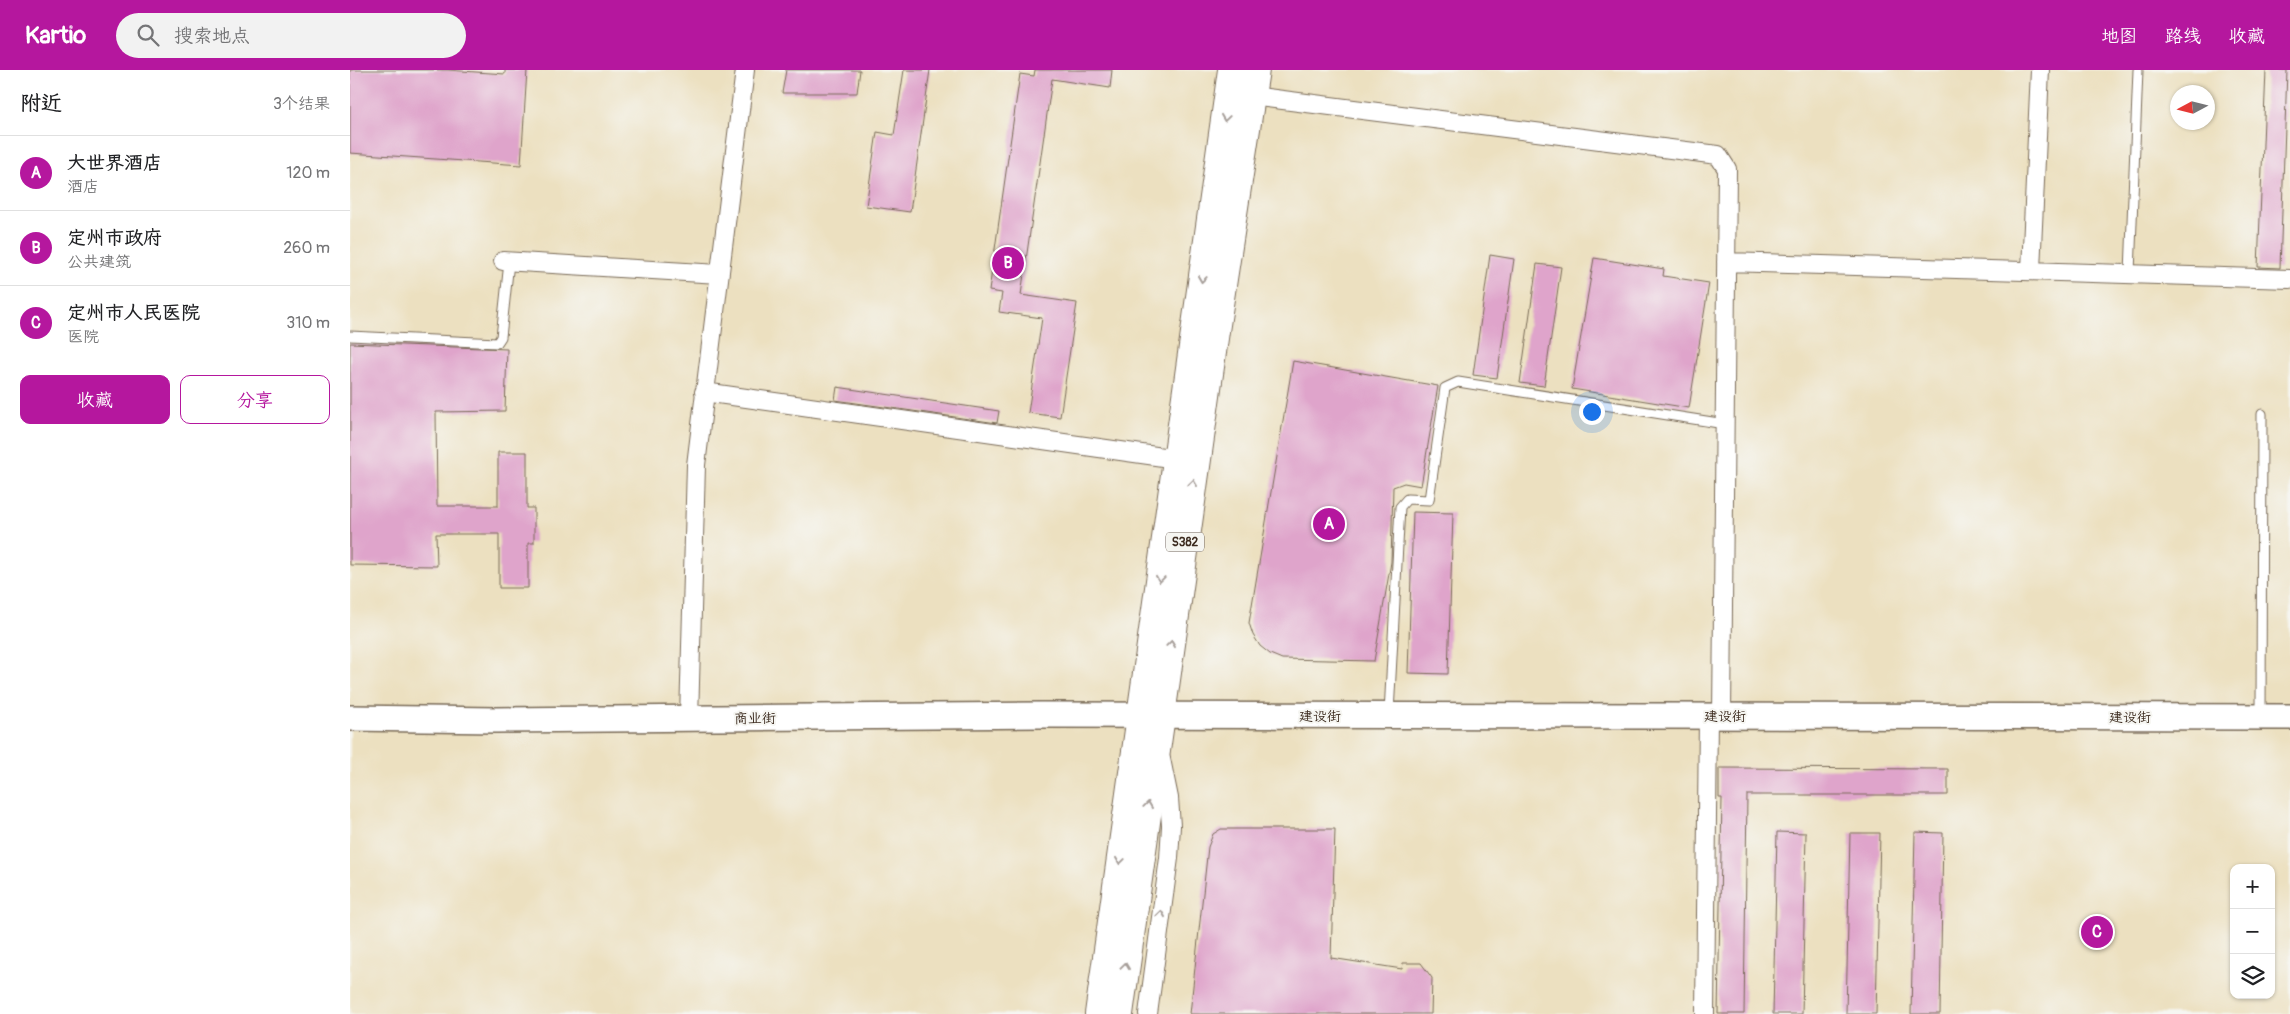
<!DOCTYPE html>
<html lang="zh">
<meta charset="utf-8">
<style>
body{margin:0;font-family:Pangolin,"LXGW WenKai TC",sans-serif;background:#f2f2f2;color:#202124}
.controls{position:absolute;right:15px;bottom:15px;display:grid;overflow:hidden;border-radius:10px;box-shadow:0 1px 4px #0004}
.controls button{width:45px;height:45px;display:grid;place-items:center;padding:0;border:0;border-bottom:1px solid #e0e0e0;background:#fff;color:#202124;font:25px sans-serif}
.compass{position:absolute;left:1820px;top:15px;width:45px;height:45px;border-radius:50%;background:#fff;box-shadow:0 1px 4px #0004;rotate:263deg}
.you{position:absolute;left:1241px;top:341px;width:18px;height:18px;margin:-12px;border:4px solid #fff;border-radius:50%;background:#1a73e8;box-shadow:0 0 0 8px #1a73e833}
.badge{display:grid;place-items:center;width:32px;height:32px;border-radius:50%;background:#b5179e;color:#fff;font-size:16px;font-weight:700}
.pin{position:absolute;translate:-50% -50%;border:2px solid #fff;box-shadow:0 1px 5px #0006}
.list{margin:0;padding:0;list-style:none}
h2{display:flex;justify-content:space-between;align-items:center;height:65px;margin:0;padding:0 20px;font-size:21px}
h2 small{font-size:16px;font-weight:400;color:#757577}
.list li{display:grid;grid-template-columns:32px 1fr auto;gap:15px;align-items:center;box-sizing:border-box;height:75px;padding:0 20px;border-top:1px solid #e0e0e0}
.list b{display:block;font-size:19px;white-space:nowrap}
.list p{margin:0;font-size:16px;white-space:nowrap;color:#757577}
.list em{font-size:16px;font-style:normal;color:#757577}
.actions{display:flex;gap:10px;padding:15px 20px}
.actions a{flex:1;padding:11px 0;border:1px solid #b5179e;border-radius:10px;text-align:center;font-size:18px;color:#b5179e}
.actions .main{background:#b5179e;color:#fff}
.icon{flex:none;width:28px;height:28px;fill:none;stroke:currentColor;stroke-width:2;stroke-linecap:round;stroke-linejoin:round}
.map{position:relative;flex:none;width:1940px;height:944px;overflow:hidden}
header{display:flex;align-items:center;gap:30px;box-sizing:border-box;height:70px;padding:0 25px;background:#b5179e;color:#fff}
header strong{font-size:24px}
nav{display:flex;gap:28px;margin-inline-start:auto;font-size:18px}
.search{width:350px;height:45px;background:#f2f2f2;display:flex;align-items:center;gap:12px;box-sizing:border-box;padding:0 18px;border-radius:28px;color:#757577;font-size:19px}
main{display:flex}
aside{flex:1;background:#fff}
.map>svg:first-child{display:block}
</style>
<header>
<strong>Kartio</strong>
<div class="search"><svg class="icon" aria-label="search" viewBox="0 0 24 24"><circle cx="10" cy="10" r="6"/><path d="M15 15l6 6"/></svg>搜索地点</div>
<nav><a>地图</a><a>路线</a><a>收藏</a></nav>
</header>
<main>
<aside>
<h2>附近<small>3个结果</small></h2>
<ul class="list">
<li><span class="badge">A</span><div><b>大世界酒店</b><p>酒店</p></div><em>120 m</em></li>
<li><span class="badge">B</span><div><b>定州市政府</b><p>公共建筑</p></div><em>260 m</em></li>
<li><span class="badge">C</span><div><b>定州市人民医院</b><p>医院</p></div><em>310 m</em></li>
</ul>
<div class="actions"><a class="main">收藏</a><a>分享</a></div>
</aside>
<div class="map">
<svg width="1940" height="944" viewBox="0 0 1940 944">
<rect width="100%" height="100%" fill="#f6f6f2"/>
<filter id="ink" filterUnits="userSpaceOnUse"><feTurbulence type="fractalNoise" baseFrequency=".02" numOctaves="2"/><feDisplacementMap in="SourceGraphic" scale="10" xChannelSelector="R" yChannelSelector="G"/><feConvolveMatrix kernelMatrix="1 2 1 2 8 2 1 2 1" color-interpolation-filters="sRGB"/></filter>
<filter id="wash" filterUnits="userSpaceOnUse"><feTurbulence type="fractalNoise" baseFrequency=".0096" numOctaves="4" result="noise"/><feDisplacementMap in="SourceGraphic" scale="20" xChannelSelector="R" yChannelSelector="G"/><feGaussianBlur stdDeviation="1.12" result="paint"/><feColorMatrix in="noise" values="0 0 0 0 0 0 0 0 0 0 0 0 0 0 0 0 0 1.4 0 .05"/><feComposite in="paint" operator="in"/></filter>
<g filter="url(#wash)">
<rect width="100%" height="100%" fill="#ece0c0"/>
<g id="blocks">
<path fill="#dfa4cb" d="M0 0H97L155 4V0H177L171 95 0 83Z
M436 0H510L507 23H432Z
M554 0H580L560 142 516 136 527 62 544 65Z
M685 0H762L760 18 702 9 671 225 727 233 710 347 678 343 692 248 649 242 652 223 639 221 670 4 684 6Z
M1916 0H1937L1930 198 1908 197Z
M1140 185 1164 189 1147 308 1123 305Z
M1244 188 1314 199 1313 206 1359 213 1339 338 1222 319Z
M1187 194 1211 197 1194 316 1170 313Z
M0 273 157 279 155 341 86 342 87 436H148V382H177V438H184V473H178V518H149V464H86L87 496 0 495Z
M943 291 1088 316 1071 416 1054 413 1043 417 1041 492 1024 591 932 589 920 584 910 576 903 565 899 553Z
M487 317 649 341 647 353 485 330Z
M1063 442 1103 443 1098 604 1058 603Z
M1369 698 1598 699V725H1397L1394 944H1368L1372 728H1369Z
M871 759H985L981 888 1052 899 1053 893H1071L1082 908 1081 944H840L858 777 863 764Z
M1427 762 1456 763 1452 944H1423Z
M1565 762 1593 763 1590 944H1561Z
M1500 763H1530L1526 944H1496Z"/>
</g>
</g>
<g filter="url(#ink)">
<use href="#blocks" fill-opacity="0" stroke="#796a57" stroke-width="1"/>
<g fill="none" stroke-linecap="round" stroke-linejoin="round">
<g stroke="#796a57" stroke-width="11">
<path id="lane" d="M1780 203 1788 0
M0 266 147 273 151 267 159 192
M1039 643 1050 437 1057 429 1079 430 1095 318 1108 312 1375 354
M1911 646 1912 344"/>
</g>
<g stroke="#796a57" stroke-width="20">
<path id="street" d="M901 26 1368 85 1377 99 1372 646
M153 191 369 204
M1376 192 1940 209
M1681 200 1690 0
M354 322 827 389
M339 649 346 395 395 0
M798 944 819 788 821 756 819 728 811 689
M1355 944 1358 646"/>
</g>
<g stroke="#796a57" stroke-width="28">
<path id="secondary" d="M0 648 146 650 692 645 1940 647"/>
</g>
<g stroke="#796a57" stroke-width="30">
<path id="primary" d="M749 944 882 0
M769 944 865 261 905 0"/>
</g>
<use href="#lane" stroke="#fff" stroke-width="9"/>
<use href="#street" stroke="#fff" stroke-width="18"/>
<use href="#secondary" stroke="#fff" stroke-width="25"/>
<use href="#primary" stroke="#fff" stroke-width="28"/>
</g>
<defs><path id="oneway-chevron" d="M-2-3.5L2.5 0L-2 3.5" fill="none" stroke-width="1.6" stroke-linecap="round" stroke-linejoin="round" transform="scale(1.25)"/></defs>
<g stroke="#a79f9a">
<use href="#oneway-chevron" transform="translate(875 48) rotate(98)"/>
<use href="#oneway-chevron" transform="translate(852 209) rotate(98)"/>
<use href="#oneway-chevron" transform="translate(843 413) rotate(-82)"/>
<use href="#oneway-chevron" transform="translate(810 509) rotate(98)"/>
<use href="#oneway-chevron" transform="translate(821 574) rotate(-82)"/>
<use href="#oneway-chevron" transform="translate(798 735) rotate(-82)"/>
<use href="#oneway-chevron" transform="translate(770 791) rotate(98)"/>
<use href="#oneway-chevron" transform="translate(811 844) rotate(-82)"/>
<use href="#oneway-chevron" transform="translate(775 896) rotate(-82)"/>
</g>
</g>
<g text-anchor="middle" stroke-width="4" stroke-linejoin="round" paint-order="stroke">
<rect fill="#f6f6f2" stroke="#73675e" stroke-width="1" x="816" y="462.5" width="38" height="19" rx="4"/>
<g font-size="12" font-weight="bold" fill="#3b2a1e">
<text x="835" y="476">S382</text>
</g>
<g font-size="14" fill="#3b2a1e" stroke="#f6f6f2">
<text x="970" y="651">建设街</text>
<text x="1375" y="651">建设街</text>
<text x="1780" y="652">建设街</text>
<text transform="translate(405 648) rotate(-1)" y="5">商业街</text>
</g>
</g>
</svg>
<div class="controls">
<button>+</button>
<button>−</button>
<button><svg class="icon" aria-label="layers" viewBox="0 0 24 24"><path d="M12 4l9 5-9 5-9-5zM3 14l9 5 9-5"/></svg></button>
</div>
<svg class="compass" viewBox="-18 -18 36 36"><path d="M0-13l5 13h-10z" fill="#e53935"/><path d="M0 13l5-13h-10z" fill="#757577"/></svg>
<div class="you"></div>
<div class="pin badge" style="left:979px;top:454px">A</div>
<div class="pin badge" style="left:658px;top:193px">B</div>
<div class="pin badge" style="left:1747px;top:862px">C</div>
</div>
</main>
